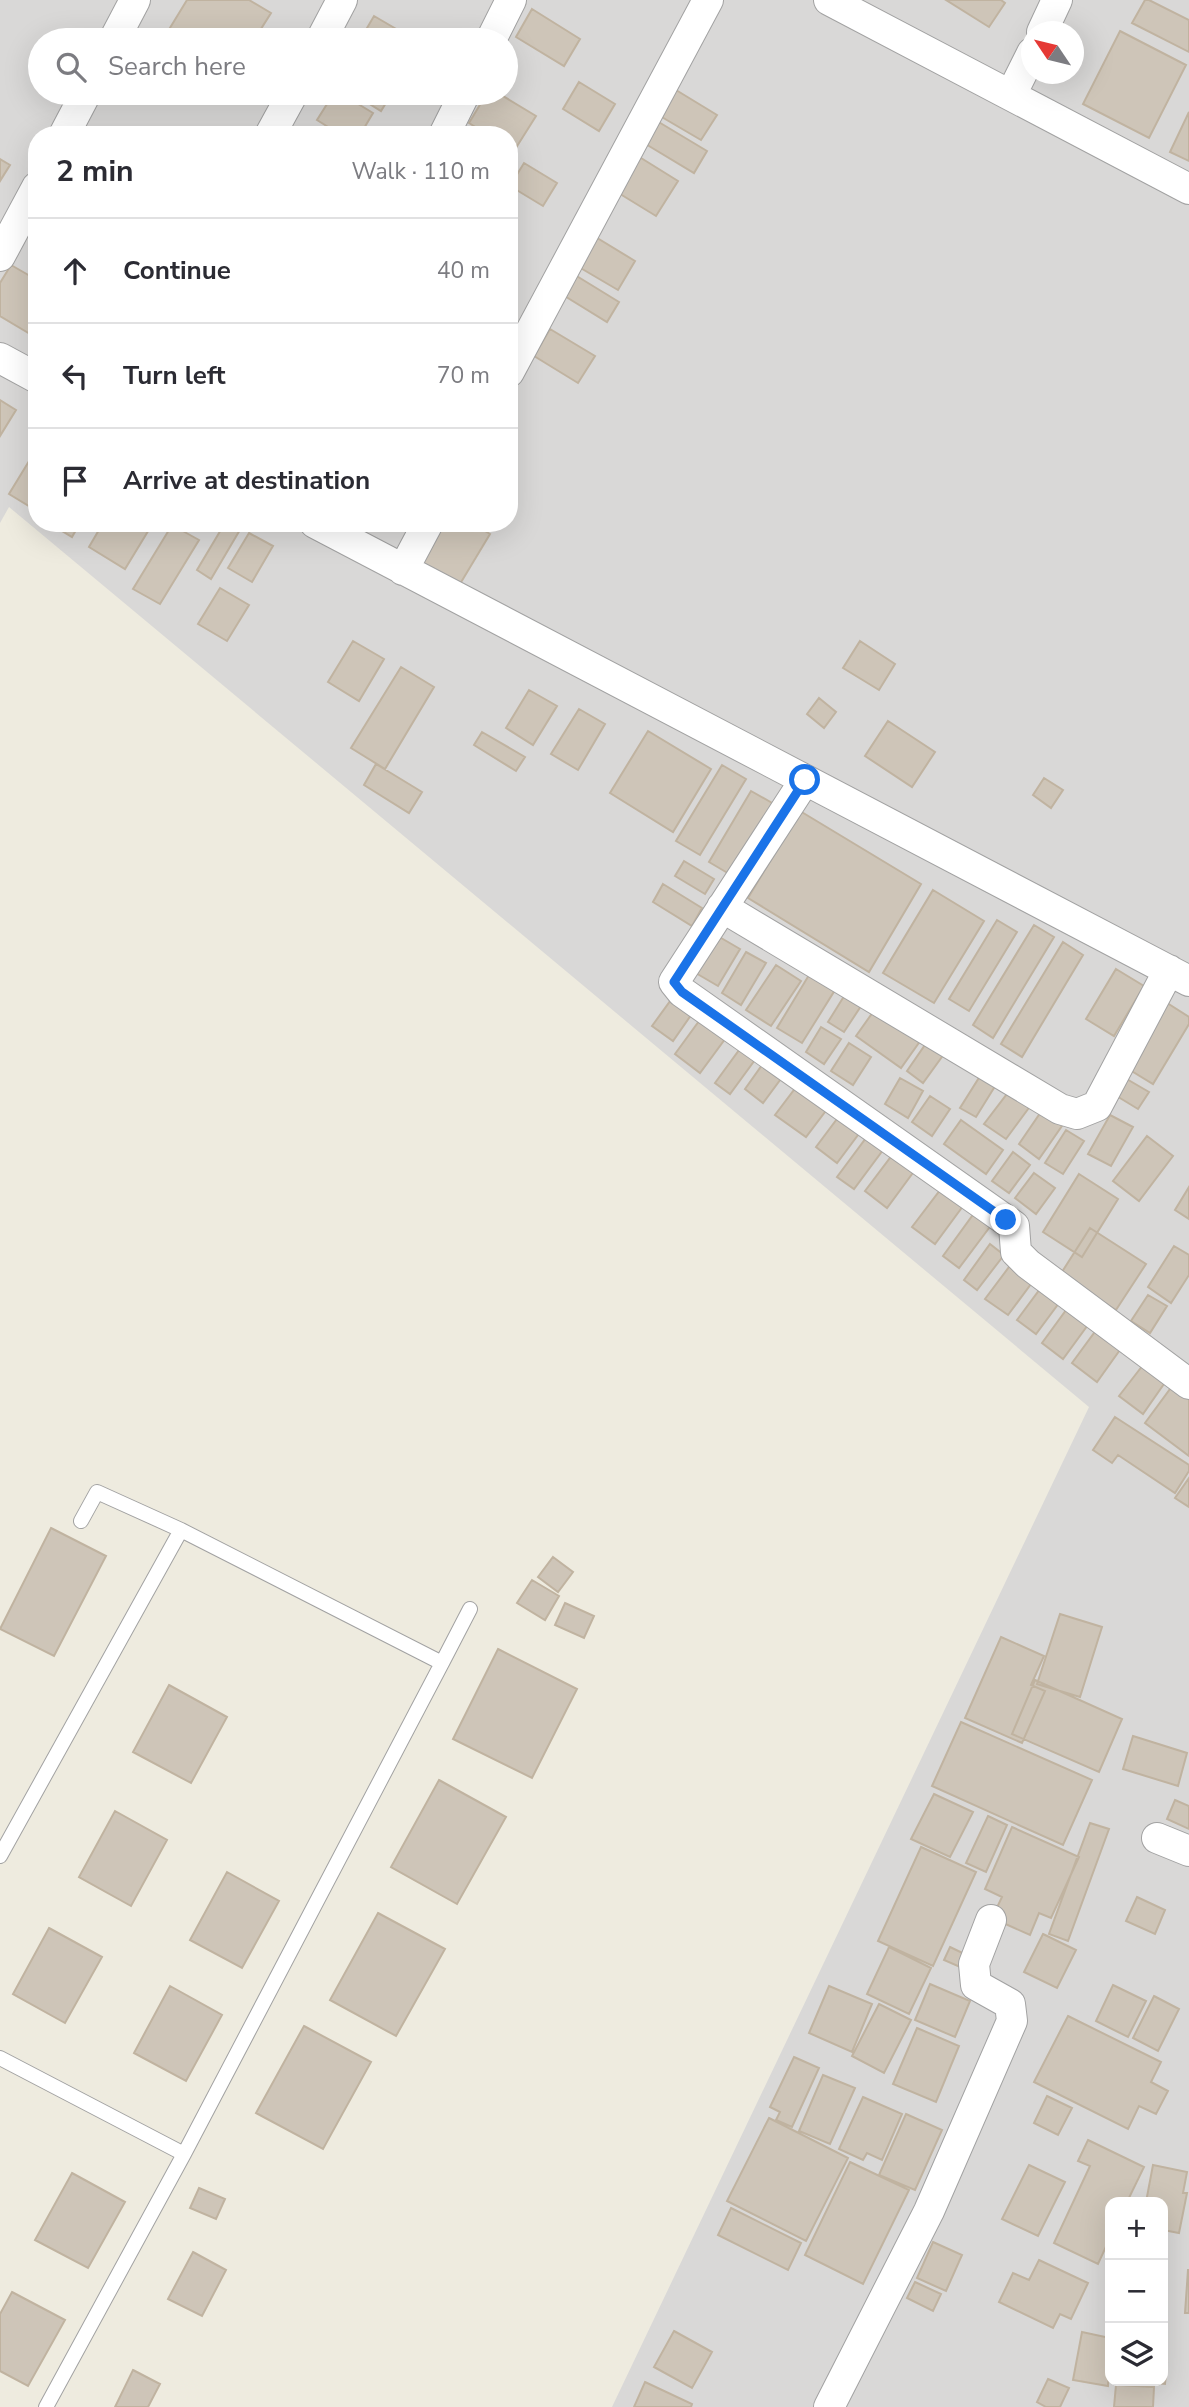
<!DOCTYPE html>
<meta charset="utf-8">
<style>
body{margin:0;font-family:"Nunito Sans",sans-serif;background:#f2f2f3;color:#2b2b33}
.controls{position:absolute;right:21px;bottom:21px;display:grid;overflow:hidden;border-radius:14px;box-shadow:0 7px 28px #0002}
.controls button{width:63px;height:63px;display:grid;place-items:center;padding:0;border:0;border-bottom:2px solid #e1e1e2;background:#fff;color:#2b2b33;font:35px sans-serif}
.compass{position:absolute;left:1021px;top:21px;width:63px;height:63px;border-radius:50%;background:#fff;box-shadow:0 7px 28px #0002;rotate:305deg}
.stop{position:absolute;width:21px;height:21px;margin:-16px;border:5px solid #1a73e8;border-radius:50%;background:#fff}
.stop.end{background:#1a73e8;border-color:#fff;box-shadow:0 2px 7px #0008}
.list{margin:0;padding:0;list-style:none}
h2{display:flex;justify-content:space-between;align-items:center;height:91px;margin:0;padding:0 28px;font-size:30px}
h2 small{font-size:23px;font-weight:400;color:#7c7c81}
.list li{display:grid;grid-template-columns:46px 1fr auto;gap:21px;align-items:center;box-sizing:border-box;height:105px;padding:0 28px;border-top:2px solid #e1e1e2}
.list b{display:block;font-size:26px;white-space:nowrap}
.list em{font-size:23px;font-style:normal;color:#7c7c81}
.icon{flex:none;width:38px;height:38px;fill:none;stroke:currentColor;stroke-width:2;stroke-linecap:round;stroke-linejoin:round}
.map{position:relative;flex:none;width:1189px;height:2407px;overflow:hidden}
.search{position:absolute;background:#fff;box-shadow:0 7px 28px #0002;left:28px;top:28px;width:490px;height:77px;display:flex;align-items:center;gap:18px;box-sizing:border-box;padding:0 24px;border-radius:38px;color:#7c7c81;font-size:26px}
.panel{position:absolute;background:#fff;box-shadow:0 7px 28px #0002;left:28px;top:126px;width:490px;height:406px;border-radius:28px}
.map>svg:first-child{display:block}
</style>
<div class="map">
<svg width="1189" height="2407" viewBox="0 0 1189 2407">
<rect width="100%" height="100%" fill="#eeebdf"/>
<path fill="#d9d8d7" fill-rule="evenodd" d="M0 0H1189V2407H612L1089 1407 9 507 0 523ZM1032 32H1074V74H1032ZM40 40H506V93H40ZM37 135H509V523H37ZM1110 2202H1163V2381H1110Z"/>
<path fill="#cec5b8" stroke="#c0b3a0" stroke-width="2" d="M187 0H249L271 13 254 40H173L165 36Z
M946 0H1001L1005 3 989 27Z
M1145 0H1149L1189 20V52L1132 23Z
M532 9 580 39 564 66 516 37Z
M374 16 415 40H360Z
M1120 31 1186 65 1149 138 1083 104Z
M579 82 615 104 599 131 563 109Z
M676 90 717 115 701 140 660 116Z
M334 93H340L373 113 360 135H341L317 120Z
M352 93H392L381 111Z
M487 93H498L536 116 514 151 509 148V135H488L469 123Z
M1189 112V161L1170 152Z
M657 121 707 151 694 173 644 143Z
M633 153 678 181 656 216 612 189Z
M0 159 10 165 0 181Z
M524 163 557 183 543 206 510 186Z
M589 233 635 261 618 290 572 263Z
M11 265 37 280V323L30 334 0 316V283Z
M575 275 619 302 607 322 563 295Z
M550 329 595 356 578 383 534 356Z
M0 400 16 410 0 436Z
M37 448V511L9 494Z
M49 523H80L72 537Z
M103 523H153L125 569 89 547Z
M225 523H244L211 579 197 570Z
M438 523H472L490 534 457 589 414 563Z
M172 525 199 540 160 604 133 589Z
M249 533 273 546 252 582 228 568Z
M220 588 249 605 227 641 198 624Z
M353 641 384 659 359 701 328 682Z
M860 641 895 664 879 690 843 668Z
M401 667 434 687 385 769 351 748Z
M529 690 557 706 533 745 506 728Z
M819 698 836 712 824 728 807 714Z
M579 709 605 724 578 770 551 754Z
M888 721 935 752 912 787 865 756Z
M648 731 711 769 673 832 610 793Z
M482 732 525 757 516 771 474 745Z
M376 764 422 792 409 813 364 785Z
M722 765 746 779 700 855 676 841Z
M1044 778 1063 790 1051 808 1033 795Z
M751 791 774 804 731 875 709 862Z
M800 811 921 884 869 972 748 898Z
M684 861 714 879 705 894 675 876Z
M663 884 702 908 692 926 653 902Z
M933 890 984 921 934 1003 883 973Z
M997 920 1017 932 969 1011 949 999Z
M1034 925 1054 937 993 1038 973 1025Z
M716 935 740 949 718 986 694 972Z
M1063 942 1083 955 1022 1057 1001 1044Z
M746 952 766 963 741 1005 722 993Z
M776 965 801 981 771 1026 746 1010Z
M1116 969 1144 986 1114 1036 1086 1019Z
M809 975 835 990 802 1043 777 1028Z
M676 993 696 1008 673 1041 652 1026Z
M846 993 863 1003 844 1032 828 1022Z
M1164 1001 1189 1017V1024L1153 1084 1125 1067Z
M878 1005 923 1037 901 1068 856 1036Z
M702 1017 728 1035 700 1073 675 1054Z
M821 1027 841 1039 824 1064 806 1052Z
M745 1042 760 1053 730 1094 715 1083Z
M927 1042 944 1054 923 1083 907 1071Z
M849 1043 871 1057 853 1085 831 1071Z
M767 1058 786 1072 763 1103 745 1089Z
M982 1073 997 1083 976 1117 960 1108Z
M900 1078 923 1091 908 1118 885 1104Z
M1125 1078 1149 1092 1138 1109 1115 1095Z
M800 1082 831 1104 806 1137 775 1115Z
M1010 1090 1031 1105 1006 1139 984 1124Z
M930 1096 950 1109 932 1136 912 1122Z
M1043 1109 1064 1123 1039 1159 1019 1144Z
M840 1115 861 1131 837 1163 816 1147Z
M1110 1115 1133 1127 1111 1166 1088 1154Z
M961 1120 1003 1150 986 1174 944 1144Z
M1066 1130 1084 1141 1063 1174 1045 1163Z
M869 1134 886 1146 854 1189 837 1177Z
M1147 1136 1173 1156 1139 1201 1113 1181Z
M1013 1152 1030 1165 1009 1193 992 1181Z
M893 1154 915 1170 887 1208 865 1191Z
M1034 1173 1055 1188 1036 1214 1015 1198Z
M1079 1174 1118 1199 1082 1257 1043 1232Z
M944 1185 966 1202 935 1244 912 1227Z
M1189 1187V1219L1175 1210Z
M975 1212 992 1224 959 1268 943 1256Z
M1090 1228 1146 1264 1116 1310 1060 1275Z
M990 1244 1004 1255 977 1290 964 1280Z
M1174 1246 1189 1255V1275L1171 1303 1148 1287Z
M1012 1263 1034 1280 1008 1315 985 1299Z
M1043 1285 1062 1299 1036 1334 1017 1320Z
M1148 1295 1167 1306 1150 1333 1131 1321Z
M1072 1302 1093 1318 1063 1359 1042 1343Z
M1097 1329 1122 1347 1097 1382 1072 1363Z
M1143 1365 1166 1381 1143 1414 1119 1396Z
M1173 1385 1189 1397V1456L1145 1423Z
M1115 1417 1189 1465V1471L1175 1493 1118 1455 1112 1463 1093 1450Z
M1189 1478V1507L1175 1498Z
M51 1528 106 1556 54 1656 0 1629Z
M553 1557 573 1572 558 1592 538 1577Z
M532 1580 559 1596 545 1620 517 1603Z
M565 1603 594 1616 584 1638 555 1625Z
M1060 1614 1102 1627 1080 1697 1037 1684Z
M1001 1637 1044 1656 1031 1685 1045 1691 1022 1743 965 1718Z
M498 1649 577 1689 532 1778 453 1739Z
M1035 1680 1122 1719 1099 1772 1012 1734Z
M169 1685 227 1717 191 1783 133 1752Z
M961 1722 1092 1780 1063 1845 932 1786Z
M1133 1736 1187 1753 1178 1786 1123 1769Z
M439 1780 506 1817 457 1904 391 1867Z
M934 1794 973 1812 950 1857 911 1839Z
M1175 1800 1189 1806V1829L1167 1819Z
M115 1811 167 1840 131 1906 79 1877Z
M988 1816 1007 1825 986 1872 966 1863Z
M1090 1823 1109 1829 1068 1941 1049 1934Z
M1012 1827 1079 1857 1051 1918 1039 1913 1030 1935 992 1918 1002 1897 985 1889Z
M921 1847 976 1872 933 1966 878 1941Z
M227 1872 279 1901 242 1968 190 1940Z
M1137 1897 1165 1910 1155 1934 1126 1921Z
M378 1913 445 1949 396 2036 330 2000Z
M49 1928 102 1957 65 2023 13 1994Z
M1043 1934 1076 1950 1057 1988 1024 1972Z
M889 1947 931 1968 909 2014 867 1994Z
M950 1947 973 1958 967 1970 944 1960Z
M930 1984 970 2001 955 2037 915 2020Z
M1113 1985 1146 2001 1128 2037 1096 2021Z
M170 1986 222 2015 186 2081 134 2053Z
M829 1986 872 2004 852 2052 809 2033Z
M1154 1996 1179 2009 1158 2051 1133 2038Z
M879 2004 911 2020 884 2073 852 2056Z
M1068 2016 1161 2062 1151 2082 1168 2091 1156 2114 1139 2106 1128 2129 1034 2082Z
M304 2026 371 2062 323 2149 256 2113Z
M917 2028 959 2046 936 2102 893 2084Z
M794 2057 819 2068 792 2127 776 2120 780 2112 770 2107Z
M823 2075 855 2088 830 2144 799 2131Z
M1047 2096 1072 2108 1058 2135 1034 2123Z
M863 2097 902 2114 882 2160 867 2153 863 2160 839 2149Z
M906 2114 942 2130 915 2190 879 2175Z
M769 2118 848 2158 806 2241 727 2201Z
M1088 2140 1144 2167 1127 2202H1110V2238L1098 2264 1054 2243 1090 2166 1078 2161Z
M850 2162 909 2190 863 2284 805 2255Z
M1029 2165 1065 2182 1038 2236 1002 2219Z
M1153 2165 1187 2172 1183 2193H1187L1179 2233 1163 2230V2202H1146Z
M72 2173 125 2202 88 2268 35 2240Z
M199 2188 225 2199 216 2219 190 2208Z
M731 2208 801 2243 788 2270 718 2235Z
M933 2242 962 2255 946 2291 917 2278Z
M193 2252 226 2270 202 2316 168 2299Z
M1039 2260 1088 2283 1071 2319 1060 2314 1053 2328 999 2302 1013 2273 1029 2280Z
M1188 2270H1189V2313H1185Z
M915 2282 941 2294 933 2311 907 2298Z
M12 2292 65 2320 28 2386 0 2371V2314Z
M674 2331 712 2352 692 2388 654 2367Z
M1082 2332 1110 2338 1108 2386 1073 2380Z
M1163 2363H1167L1165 2384 1137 2381H1163Z
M133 2370 160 2384 148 2407H115Z
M1048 2379 1069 2388 1060 2407H1046L1037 2402Z
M645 2382 692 2404 691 2407H634Z
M1116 2385 1154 2387 1153 2407H1114Z"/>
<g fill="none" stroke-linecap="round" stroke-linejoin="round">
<g stroke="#a2a2a2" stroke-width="16">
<path id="lane" d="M442 1663 470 1609
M0 1856 181 1530
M0 2058 184 2154
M46 2407 184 2154 442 1663 181 1530 97 1492 81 1521"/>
</g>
<g stroke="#a2a2a2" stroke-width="32">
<path id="street" d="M829 0 1189 189
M1042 32 1057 0
M114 40 135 0
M321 40 342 0
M491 40 511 0
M1011 95 1032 53
M64 135 86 93
M270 135 293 93
M444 135 465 93
M0 256 37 187
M0 358 37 378
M509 372 708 0
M315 523 1189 981
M403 570 428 523
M805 780 674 982 682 992 1014 1226 1016 1252 1028 1264 1189 1384
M722 907 1060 1109 1077 1114 1097 1106 1169 970
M1157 1838 1189 1851
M829 2407 929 2211 1012 2021 1010 2004 976 1985 974 1964 991 1920"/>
</g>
<use href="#lane" stroke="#fff" stroke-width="14"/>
<use href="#street" stroke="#fff" stroke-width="30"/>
</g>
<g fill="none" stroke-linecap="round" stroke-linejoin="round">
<path stroke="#1a73e8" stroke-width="9" d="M805 780 674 982 682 992 1006 1220"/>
</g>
</svg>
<div class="controls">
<button>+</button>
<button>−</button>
<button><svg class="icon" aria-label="layers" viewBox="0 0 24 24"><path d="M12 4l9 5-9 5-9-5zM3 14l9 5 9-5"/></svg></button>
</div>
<svg class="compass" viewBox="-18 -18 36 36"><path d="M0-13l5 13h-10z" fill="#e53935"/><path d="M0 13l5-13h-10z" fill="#7c7c81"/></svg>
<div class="stop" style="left:805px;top:780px"></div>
<div class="stop end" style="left:1006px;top:1220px"></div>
<div class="search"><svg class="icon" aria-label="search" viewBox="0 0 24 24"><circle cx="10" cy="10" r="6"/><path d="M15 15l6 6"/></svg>Search here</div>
<section class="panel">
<h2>2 min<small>Walk · 110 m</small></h2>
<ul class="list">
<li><svg class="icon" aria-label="ahead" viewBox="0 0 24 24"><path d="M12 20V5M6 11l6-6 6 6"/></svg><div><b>Continue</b></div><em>40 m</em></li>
<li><svg class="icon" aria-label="left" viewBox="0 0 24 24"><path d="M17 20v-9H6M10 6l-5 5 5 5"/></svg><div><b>Turn left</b></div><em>70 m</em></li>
<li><svg class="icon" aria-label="arrive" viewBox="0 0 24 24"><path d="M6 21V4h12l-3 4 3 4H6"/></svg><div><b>Arrive at destination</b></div></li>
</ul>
</section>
</div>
